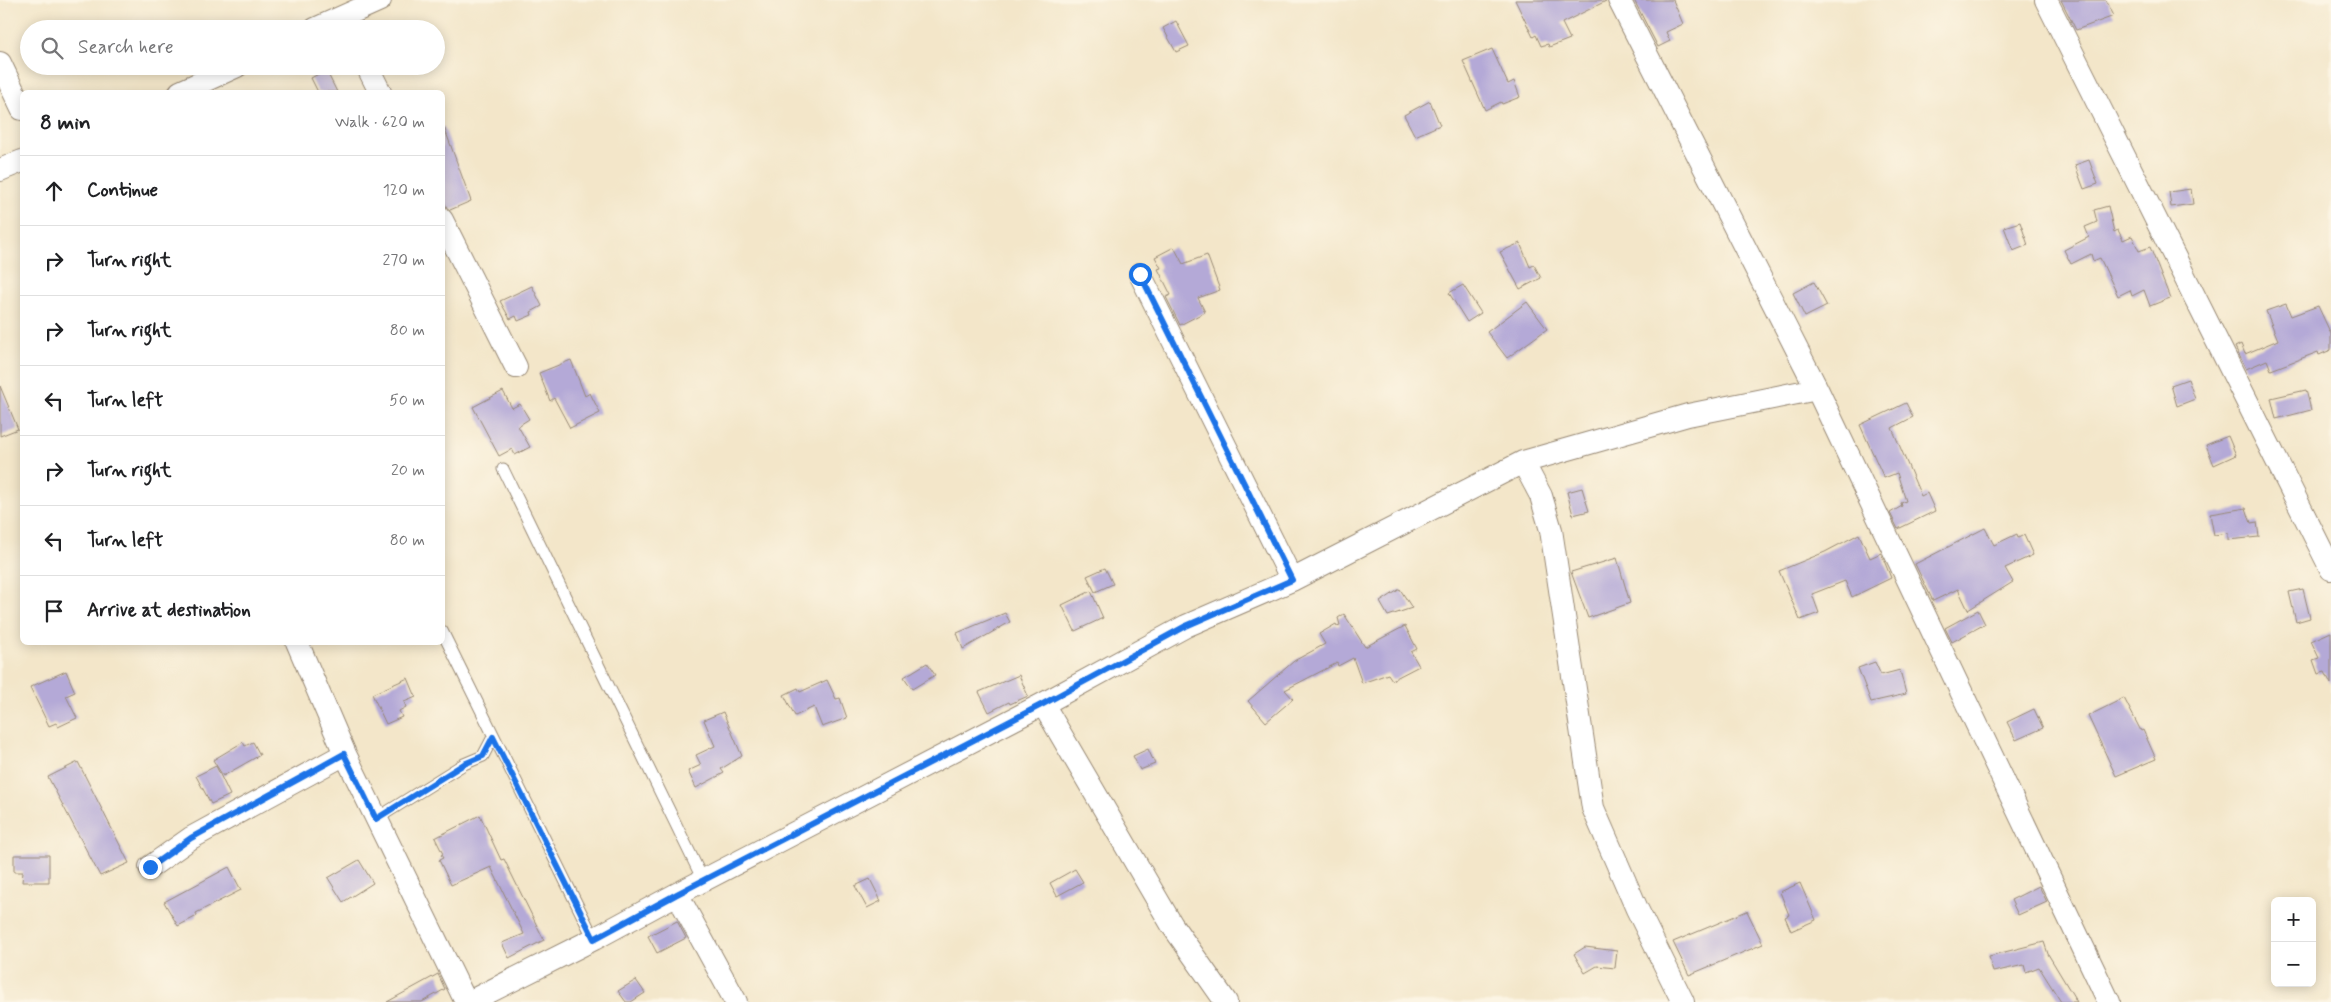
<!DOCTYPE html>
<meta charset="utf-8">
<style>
body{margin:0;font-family:Mynerve,sans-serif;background:#f2f2f2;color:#202124}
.controls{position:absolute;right:15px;bottom:15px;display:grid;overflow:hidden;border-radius:8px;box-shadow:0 2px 12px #0003}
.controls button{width:45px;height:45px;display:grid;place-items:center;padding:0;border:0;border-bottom:1px solid #e0e0e0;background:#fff;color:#202124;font:25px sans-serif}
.stop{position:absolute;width:15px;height:15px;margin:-11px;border:4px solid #1a73e8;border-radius:50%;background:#fff}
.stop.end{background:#1a73e8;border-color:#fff;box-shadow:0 1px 5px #0008}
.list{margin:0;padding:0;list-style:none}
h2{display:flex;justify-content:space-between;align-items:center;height:65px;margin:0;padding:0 20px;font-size:21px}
h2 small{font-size:16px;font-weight:400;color:#757577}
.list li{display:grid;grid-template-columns:32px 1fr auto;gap:15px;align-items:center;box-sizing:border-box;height:70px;padding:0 20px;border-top:1px solid #e0e0e0}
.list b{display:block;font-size:19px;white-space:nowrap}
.list em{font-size:16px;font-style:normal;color:#757577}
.icon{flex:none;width:28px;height:28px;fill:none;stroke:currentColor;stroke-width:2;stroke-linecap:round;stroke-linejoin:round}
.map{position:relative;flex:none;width:2331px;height:1002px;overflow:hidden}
.search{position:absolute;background:#fff;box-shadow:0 2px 12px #0003;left:20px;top:20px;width:425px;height:55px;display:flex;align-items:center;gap:12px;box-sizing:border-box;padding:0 18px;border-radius:28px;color:#757577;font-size:19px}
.panel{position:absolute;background:#fff;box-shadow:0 2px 12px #0003;left:20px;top:90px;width:425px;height:555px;border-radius:8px}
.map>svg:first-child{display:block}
</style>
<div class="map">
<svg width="2331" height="1002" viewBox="0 0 2331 1002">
<rect width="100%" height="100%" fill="#fcf5e5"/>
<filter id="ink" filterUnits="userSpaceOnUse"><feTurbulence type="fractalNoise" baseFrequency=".02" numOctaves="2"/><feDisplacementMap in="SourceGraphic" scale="10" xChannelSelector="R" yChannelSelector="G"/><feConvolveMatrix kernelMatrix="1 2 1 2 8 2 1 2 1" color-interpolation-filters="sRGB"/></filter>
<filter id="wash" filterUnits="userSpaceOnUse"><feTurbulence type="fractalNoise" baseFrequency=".0096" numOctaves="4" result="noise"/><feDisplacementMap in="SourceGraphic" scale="20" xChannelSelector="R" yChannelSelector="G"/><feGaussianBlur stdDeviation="1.12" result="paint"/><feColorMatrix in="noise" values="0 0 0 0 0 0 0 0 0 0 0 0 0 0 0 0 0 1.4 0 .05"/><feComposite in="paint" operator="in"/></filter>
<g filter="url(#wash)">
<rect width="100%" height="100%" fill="#f3e6c9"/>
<g id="blocks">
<path fill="#b4a9d7" d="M1515 0H1606V1L1562 23 1570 39 1549 47 1548 44 1541 46 1536 35 1533 37Z
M1634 0H1673L1683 24 1666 32 1670 41 1658 47Z
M2061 0H2106L2114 16 2076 30Z
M1176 21 1189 46 1176 52 1163 28Z
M1492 49 1508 84 1514 81 1520 97 1502 104 1501 102 1485 110 1463 61Z
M326 70 337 92H318L311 78Z
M1430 101 1440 125 1415 136 1404 115Z
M442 127H444L471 201 450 210 447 208 442 198Z
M2089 160 2098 184 2084 189 2075 165Z
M2191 189 2193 204 2171 207 2169 192Z
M2108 206 2114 232 2118 230 2123 240 2132 236 2139 251 2150 247 2170 298 2150 306 2144 290 2132 296 2130 290 2118 296 2100 258 2093 261 2091 254 2071 264 2064 250 2089 237 2085 227 2097 222 2094 210Z
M2020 222 2028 245 2013 251 2004 227Z
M1520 243 1530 267 1534 265 1541 278 1520 289 1500 252Z
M1174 247 1183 264 1207 255 1220 290 1198 298 1205 312 1180 325 1166 297 1171 295 1158 269 1161 268 1155 257Z
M1814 282 1827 306 1805 317 1793 293Z
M1463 285 1481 313 1467 322 1449 293Z
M532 286 542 306 531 312 532 315 518 321 516 316 510 319 500 301Z
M1527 302 1547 329 1507 358 1487 332Z
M2286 304 2291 316 2318 306 2331 334V350L2319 355 2318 352 2271 370 2267 360 2246 369 2235 347 2241 344 2245 354 2278 340 2266 311Z
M571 360 585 396 590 393 600 413 570 428 554 398 550 401 539 373Z
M2188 379 2195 399 2177 406 2171 385Z
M0 386 18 429 0 436Z
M2306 390 2311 410 2276 419 2271 398Z
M503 391 512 408 520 404 529 419 518 426 530 447 515 455 512 449 499 456 473 407Z
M1906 403 1913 417 1892 428 1921 496 1927 493 1935 511 1898 529 1890 513 1902 506 1901 503 1906 501 1897 473 1884 478 1860 425Z
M2228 436 2236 455 2214 465 2206 445Z
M1582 488 1589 511 1573 515 1567 492Z
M2246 508 2251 523 2257 522 2259 537 2228 540V533L2214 535 2210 514Z
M1985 528 1994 545 2017 534 2018 538 2024 535 2033 555 2005 568 2013 582 1968 610 1958 589 1933 601 1915 564Z
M1859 534 1870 558 1881 553 1891 578 1852 597 1845 581 1812 594 1819 613 1800 620 1779 571 1825 552Z
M1617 558 1630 603 1588 618 1571 572Z
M1105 568 1113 584 1095 592 1087 576Z
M1400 589 1412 608 1388 616 1380 602Z
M2303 589 2310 618 2296 622 2289 592Z
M1091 591 1103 618 1075 631 1062 605Z
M1978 610 1985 624 1952 642 1945 628Z
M1005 613 1010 622 963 649 957 633Z
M1344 614 1365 647 1405 626 1417 649 1411 652 1419 666 1392 680 1388 674 1362 683 1353 658 1338 666 1337 663 1285 690 1293 699 1266 722 1248 701 1294 661 1325 644 1319 634 1336 624 1337 626 1340 625 1338 618Z
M2331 632V684L2325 672 2318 674 2313 660 2319 658 2311 641Z
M1875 662 1881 675 1900 670 1906 694 1871 702 1858 668Z
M927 663 935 675 912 689 904 677Z
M66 671 75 692 66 696 77 718 58 727 56 723 49 726 30 687Z
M1019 675 1028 696 1010 704 1009 702 989 712 979 692Z
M408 678 416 697 404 702 406 707 399 711 402 717 386 724 372 694Z
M827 680 836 699 840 698 847 718 822 727 814 707 795 716 784 695 798 688 800 692Z
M2124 698 2141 731 2143 730 2156 759 2116 776 2088 716Z
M2034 709 2043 728 2016 740 2007 722Z
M723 712 742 756 721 769 724 773 696 788 688 771 701 765 696 755 715 746 704 720Z
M243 742 245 746 253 742 260 755 223 776 213 760Z
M1148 749 1155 764 1140 770 1133 756Z
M78 762 129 863 100 876 48 777Z
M216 766 230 795 211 804 196 776Z
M480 815 501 860 504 859 544 940 509 958 502 943 524 934 491 867 451 885 439 860 443 858 441 855 443 854 435 838Z
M14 855H49V882H22L23 872H14Z
M359 860 373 883 343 902 328 878Z
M229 867 241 890 196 913 197 916 178 926 164 902Z
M1075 869 1083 882 1057 896 1050 883Z
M870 879 881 901 867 908 855 886Z
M1800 883 1816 920 1791 931 1785 917 1789 915 1780 892Z
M2039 886 2047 902 2018 915 2011 900Z
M1747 911 1763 944 1689 975 1673 942Z
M677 921 686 938 657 953 648 936Z
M2044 942 2048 954 2077 1002H2061L2039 967 2026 972 2024 965 1993 972 1989 956Z
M1585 947 1617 951 1615 968 1597 966 1585 973 1574 954Z
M438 974 445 989 422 1002H387Z
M636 980 645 993 631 1002H626L618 991Z"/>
</g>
</g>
<g filter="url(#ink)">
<use href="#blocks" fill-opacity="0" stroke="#978874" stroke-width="1"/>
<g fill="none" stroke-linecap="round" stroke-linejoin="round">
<g stroke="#978874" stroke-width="13">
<path id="lane" d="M503 469 703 880
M442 631 594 939
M376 819 464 764 483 756 493 737"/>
</g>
<g stroke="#978874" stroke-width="24">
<path id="street" d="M1619 0 1817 389 2109 1002
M2046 0 2331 569
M315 29 380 0
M0 63 22 109
M367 66 380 92
M180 92 237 66
M0 170 22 161
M442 220 516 367
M1140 274 1292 580
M1523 462 1541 496 1551 530 1593 808 1637 909 1683 1002
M297 642 345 754 466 1002
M1043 704 1172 925 1226 1002
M150 867 191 838 345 754
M677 894 736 1002
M469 1002 594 939 677 894 1043 704 1186 626 1292 580 1523 462 1688 415 1817 389"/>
</g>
<use href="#lane" stroke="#fff" stroke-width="11"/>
<use href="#street" stroke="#fff" stroke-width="22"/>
</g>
</g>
<g fill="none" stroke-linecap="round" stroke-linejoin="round" filter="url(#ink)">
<path stroke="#1a73e8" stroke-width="6" d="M150 867 191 838 344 754 376 819 464 764 483 756 493 737 594 939 677 894 1043 704 1186 626 1292 580 1140 274"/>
</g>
</svg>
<div class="controls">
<button>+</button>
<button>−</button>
</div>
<div class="stop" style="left:1140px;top:274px"></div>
<div class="stop end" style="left:150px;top:867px"></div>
<div class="search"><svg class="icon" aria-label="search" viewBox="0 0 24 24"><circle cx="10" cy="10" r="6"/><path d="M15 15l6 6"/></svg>Search here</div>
<section class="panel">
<h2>8 min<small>Walk · 620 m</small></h2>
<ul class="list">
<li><svg class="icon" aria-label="ahead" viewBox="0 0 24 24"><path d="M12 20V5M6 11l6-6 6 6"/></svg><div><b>Continue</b></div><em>120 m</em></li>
<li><svg class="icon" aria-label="right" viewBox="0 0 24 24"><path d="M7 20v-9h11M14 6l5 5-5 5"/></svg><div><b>Turn right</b></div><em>270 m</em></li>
<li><svg class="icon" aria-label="right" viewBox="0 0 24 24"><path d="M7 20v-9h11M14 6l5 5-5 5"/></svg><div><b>Turn right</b></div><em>80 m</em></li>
<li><svg class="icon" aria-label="left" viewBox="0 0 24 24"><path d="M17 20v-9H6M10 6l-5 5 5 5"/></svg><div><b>Turn left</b></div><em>50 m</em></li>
<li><svg class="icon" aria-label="right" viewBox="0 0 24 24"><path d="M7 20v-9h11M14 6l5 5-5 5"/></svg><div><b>Turn right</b></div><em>20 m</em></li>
<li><svg class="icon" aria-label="left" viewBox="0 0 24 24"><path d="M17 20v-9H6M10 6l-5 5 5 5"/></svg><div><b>Turn left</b></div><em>80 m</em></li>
<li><svg class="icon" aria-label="arrive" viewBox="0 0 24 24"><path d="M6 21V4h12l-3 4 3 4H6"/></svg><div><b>Arrive at destination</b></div></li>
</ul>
</section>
</div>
